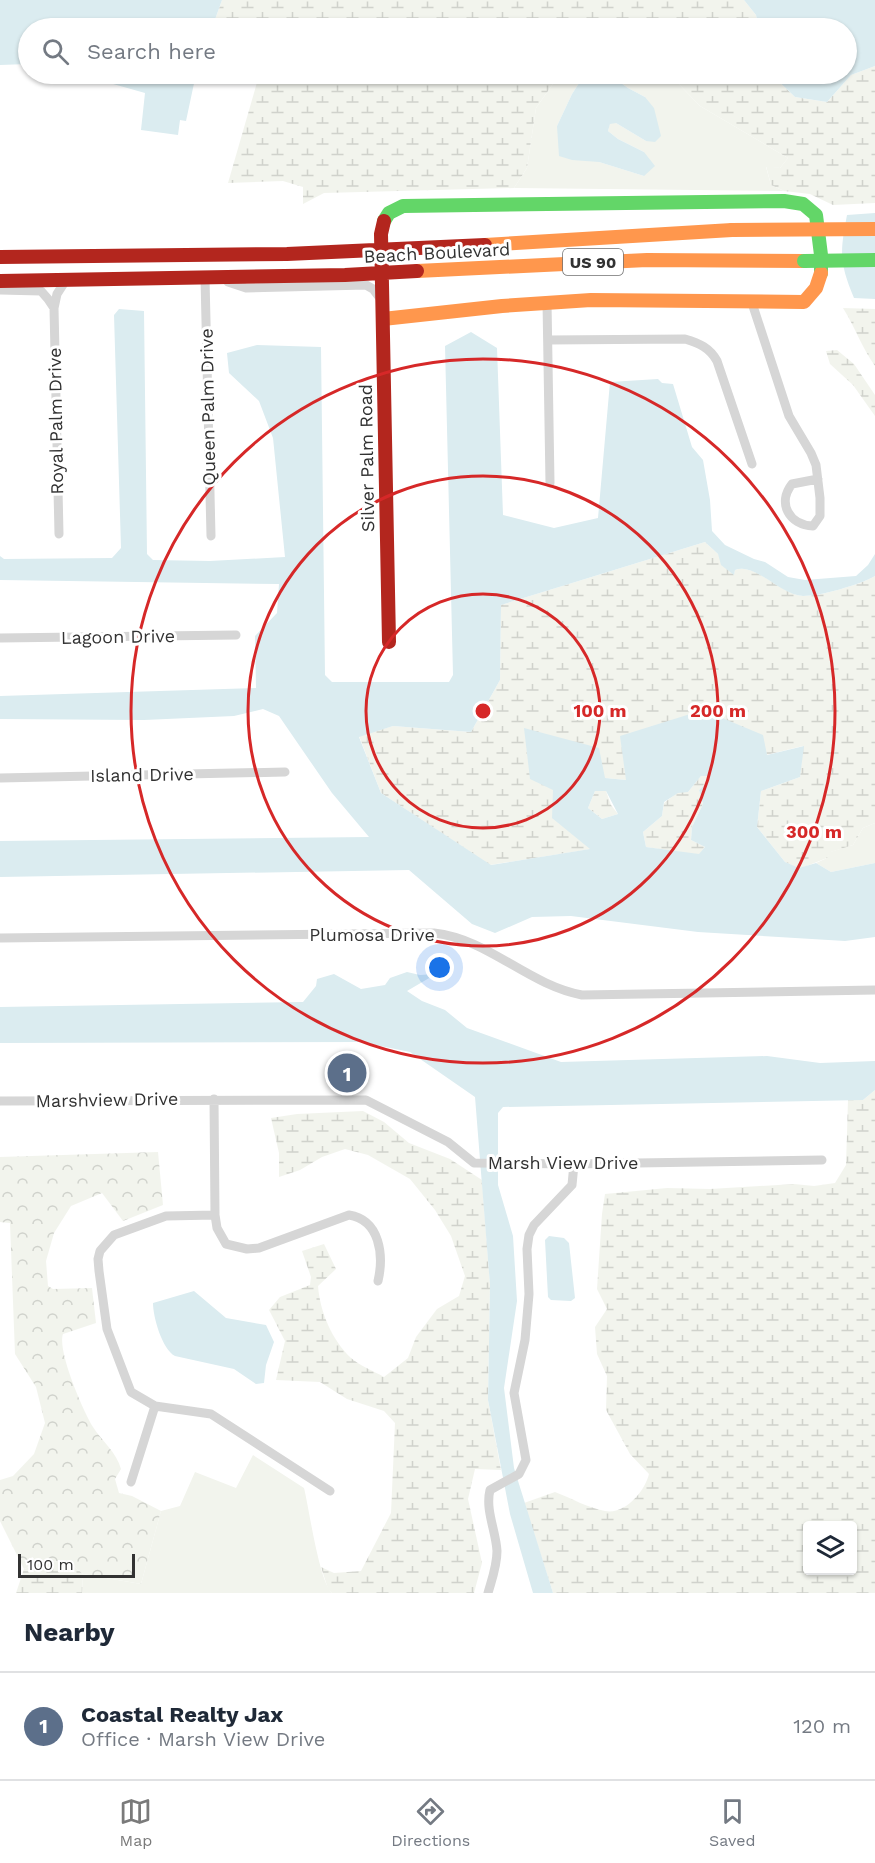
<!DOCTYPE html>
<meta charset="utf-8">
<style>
body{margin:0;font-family:"Work Sans",sans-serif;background:#f2f2f3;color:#1f2937}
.controls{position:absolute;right:18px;bottom:18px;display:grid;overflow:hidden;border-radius:6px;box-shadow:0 2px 4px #0004}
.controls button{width:54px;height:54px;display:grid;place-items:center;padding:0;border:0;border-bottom:2px solid #e0e1e3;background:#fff;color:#1f2937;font:30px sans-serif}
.scale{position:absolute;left:18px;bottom:15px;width:117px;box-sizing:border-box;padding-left:6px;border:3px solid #323232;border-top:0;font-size:16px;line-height:21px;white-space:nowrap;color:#323232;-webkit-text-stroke:4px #fff;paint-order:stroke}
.you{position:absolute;left:440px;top:968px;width:21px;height:21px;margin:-15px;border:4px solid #fff;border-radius:50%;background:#1a73e8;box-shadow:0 0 0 9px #1a73e833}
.badge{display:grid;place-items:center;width:39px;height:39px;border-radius:50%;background:#7a7a7a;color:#fff;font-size:20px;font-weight:700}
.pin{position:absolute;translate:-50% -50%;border:3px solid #fff;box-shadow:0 2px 6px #0006}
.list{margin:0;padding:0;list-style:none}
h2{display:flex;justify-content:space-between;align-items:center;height:78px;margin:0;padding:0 24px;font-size:26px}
h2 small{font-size:20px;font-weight:400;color:#747a83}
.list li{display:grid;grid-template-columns:39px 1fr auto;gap:18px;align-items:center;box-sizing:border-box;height:108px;padding:0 24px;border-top:2px solid #e0e1e3}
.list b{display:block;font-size:22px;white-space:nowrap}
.list p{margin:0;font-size:20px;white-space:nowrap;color:#747a83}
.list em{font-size:20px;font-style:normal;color:#747a83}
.icon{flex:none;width:33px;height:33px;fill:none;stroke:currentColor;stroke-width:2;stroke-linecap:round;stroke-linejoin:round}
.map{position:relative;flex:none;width:875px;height:1593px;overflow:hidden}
.search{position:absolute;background:#fff;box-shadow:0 2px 4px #0004;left:18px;right:18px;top:18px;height:66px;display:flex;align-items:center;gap:15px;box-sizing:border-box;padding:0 21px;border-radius:33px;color:#747a83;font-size:22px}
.sheet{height:186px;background:#fff}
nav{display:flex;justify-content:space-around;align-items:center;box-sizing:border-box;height:84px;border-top:2px solid #e0e1e3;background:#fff;font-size:16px;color:#747a83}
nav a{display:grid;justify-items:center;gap:3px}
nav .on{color:#7a7a7a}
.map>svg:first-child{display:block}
</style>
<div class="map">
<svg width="875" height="1593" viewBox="0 0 875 1593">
<defs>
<pattern id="forest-crowns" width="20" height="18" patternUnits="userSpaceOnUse" patternTransform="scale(1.5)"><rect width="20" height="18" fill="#f2f4ed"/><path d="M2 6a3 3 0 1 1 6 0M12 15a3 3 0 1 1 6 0" fill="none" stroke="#d0d2cc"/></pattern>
<pattern id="wetland-marsh" width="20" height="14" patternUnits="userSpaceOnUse" patternTransform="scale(1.5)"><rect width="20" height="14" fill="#f2f4ed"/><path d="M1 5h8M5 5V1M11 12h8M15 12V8" fill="none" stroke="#d0d2cc"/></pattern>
</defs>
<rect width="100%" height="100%" fill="#fff"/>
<path fill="#f2f4ed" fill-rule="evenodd" d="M560 74H669L700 106 788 158 780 168 766 167 771 185 784 191 514 188 527 168 536 108ZM611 76 628 88 645 97 646 141 616 123H610L608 131 618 139 644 152V176L599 162 557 126 572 94 583 77Z
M875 823V863L831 872 816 863 827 858 830 852 853 845 863 828Z
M253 1455 304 1488C309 1508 319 1581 332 1593H82L83 1574 141 1584 161 1511 180 1506 195 1472 236 1488Z"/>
<path fill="url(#forest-crowns)" d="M158 1152 163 1205 123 1221 102 1193 71 1206 54 1233 46 1261 48 1286 53 1289 92 1288 96 1323 63 1334C57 1350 83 1411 93 1427 102 1441 117 1453 121 1469L115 1479 119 1493 132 1496 161 1511 141 1584 83 1574 69 1562 45 1561 24 1569 0 1521V1480L13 1476 34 1454 45 1423 36 1387 15 1354 10 1223 0 1222V1157Z"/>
<path fill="url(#wetland-marsh)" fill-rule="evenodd" d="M222 0H744L756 15 759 28H212Z
M875 66V203L833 205 810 194 784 191 771 185 766 166 780 168 788 158 700 106 669 74H771L795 97 827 102 851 75Z
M245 74H560L536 108 527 168 514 188 324 193 303 204V187L283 181 228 183 258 79Z
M843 308 875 309V366C862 348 855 327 843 308Z
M837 350 854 364 875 395V416L853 385 830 364 826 351Z
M705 542 718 554 734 574 735 570C755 562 780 594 803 596 821 596 859 585 875 576V823L863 828 853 845 831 852 827 858 799 869 785 862 757 827 761 791 800 777 803 746 766 755 626 780 605 778 553 789 591 849 490 865 381 793 359 736 393 726 471 732 500 680 501 605Z
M708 775V782L699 790 703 804 692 827 691 840 705 847 699 855 646 847 643 832 662 816 664 803 678 792H688L701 776Z
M595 791H606L611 805 618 814 602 819 588 808Z
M875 1090V1593H553L524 1503 555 1492C571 1498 588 1508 605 1511 625 1515 645 1491 649 1474L630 1454 606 1410 607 1376 597 1354 595 1327 607 1309 597 1289 602 1214 605 1194 667 1188 710 1189 794 1184 814 1186 835 1183 846 1165 848 1100H863ZM808 1526H852V1570H808Z
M363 1111 384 1122 409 1143 450 1159 482 1180 490 1285 488 1400 501 1470 475 1469 468 1499 482 1563 474 1593H332L328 1589 321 1567 334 1573 361 1571 391 1513 395 1423 384 1411 347 1399 320 1382 276 1380 285 1341 269 1310 280 1297 310 1285 311 1277 302 1251 324 1244 336 1269 318 1286C320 1312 332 1340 351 1358 360 1366 374 1371 384 1377L408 1358 416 1337 437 1309 459 1296 465 1276 451 1236 435 1210 410 1179 368 1155 345 1149 322 1157 300 1170 279 1177V1153L271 1118 297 1114Z
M45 1561 69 1562 83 1574 82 1593H16L24 1569Z"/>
<path fill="#dbecf0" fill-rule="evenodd" d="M0 0H222L212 28H28V64L0 65Z
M744 0H875V66L851 75 827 102 795 97 771 74H846V28H759L756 15Z
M64 74H196L186 121 180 120 178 135 141 130 145 93 99 80Z
M598 74 611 76 628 88 645 97 654 108 661 136 655 142 646 141 616 123 610 124 608 131 618 139 644 152 655 166 644 176 599 162 572 160 559 156 557 126 572 94 583 77Z
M875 213V299L854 298C839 262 840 252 847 215Z
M119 309 144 311 147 554 153 560 210 561 285 557 273 438 259 401 229 373 227 353 257 345 321 347 325 675 332 682H449L453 675 445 346 471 332 497 348 503 515 554 528 598 518 610 382 658 379 662 383 673 384 692 447 703 460 710 500 712 531 725 545 754 559 765 562 788 577 805 580 856 576 868 565 875 554V576C859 585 821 596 803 596 780 595 755 562 735 570L734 575 721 565 718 554 705 542 501 605 500 680 471 732 393 726 359 737 381 793 491 865 590 849 552 818 553 790 530 779 524 728 599 748 605 778 626 780 620 736 703 710 763 735 767 755 804 746 800 777 761 791 757 827 785 862 799 868 816 863 831 872 875 863V937L845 941 698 932 571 916 532 917 495 933 472 924 409 870 0 877V841L369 837 332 793 279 716 263 709 234 716 144 720 0 719V696L256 688 255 636 277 613 279 584 0 580V556L4 559 112 558 121 548 114 315ZM701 776H707L708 782 699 790 703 804 692 827 691 840 705 847 699 854 646 847 643 832 662 816 664 802 678 793 688 792ZM595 791H606L618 814 602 819 588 808Z
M407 972 420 975 436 974 407 991 422 1001 445 1010 467 1028 561 1062 767 1056 820 1063 875 1061V1090L863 1100 503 1107 498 1113V1185L513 1236 517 1301 504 1388 514 1468 553 1593H533L510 1514 488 1400 490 1285 475 1097 410 1052 361 1042 0 1043V1007L303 1002 316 986 317 979 334 974 361 989 385 985 390 978Z
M549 1236 564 1238 569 1243 575 1298 571 1301 551 1300 548 1297 545 1240Z
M194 1291 226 1318 266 1325 274 1342 266 1365 264 1383 256 1384 234 1369 175 1356C162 1349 153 1317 153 1303Z"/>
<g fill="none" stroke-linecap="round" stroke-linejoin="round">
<path stroke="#d6d6d6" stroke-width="9" d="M205 278 211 536
M228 282 246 288 366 285 373 289 383 302
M0 290 41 291 48 299 54 308
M547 302 550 483
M752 303 789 416 811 453 816 465 820 498V516L813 526C789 525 777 503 792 484L818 479
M548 340 685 339C699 343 710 348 717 361L752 464
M59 534 54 308 57 294 66 280
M0 638 236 635
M0 778 285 772
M0 938 434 933C489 939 528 985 582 995L875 990
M214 1099 215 1215 217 1228 226 1244 247 1249 259 1248 349 1215C380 1220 384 1255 378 1281
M0 1101 366 1100 448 1142 474 1163 574 1164 822 1160
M215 1215 166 1216 114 1235 100 1251 98 1259 99 1271 107 1329 131 1392 155 1406 211 1414 330 1491
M131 1482 155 1406
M488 1593C492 1579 497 1566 497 1551 496 1531 485 1510 490 1490L519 1474 526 1460 514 1393 525 1340 529 1294 527 1249 529 1235 534 1225 572 1185 574 1164"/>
<path stroke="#63d668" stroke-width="14" d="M384 221 389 213 403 206 784 201 803 204 816 215 821 255V273"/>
<path stroke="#ff974d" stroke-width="14" d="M485 245 732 230
M417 271 647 260 804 261
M383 319 502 306 591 300 804 302 816 288 821 273"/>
<path stroke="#b3261e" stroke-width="14" d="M384 221 381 234 389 642
M0 257 287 254 485 245
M0 281 345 275 417 271"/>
<path stroke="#63d668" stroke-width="14" d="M804 261 875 260"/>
<path stroke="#ff974d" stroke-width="14" d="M732 230 875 229"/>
</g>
<g fill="none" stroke="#d62828" stroke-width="3">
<circle cx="483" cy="711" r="117"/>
<circle cx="483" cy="711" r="235"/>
<circle cx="483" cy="711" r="352"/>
</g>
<g text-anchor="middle" stroke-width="6" stroke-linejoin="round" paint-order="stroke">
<rect fill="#fff" stroke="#707070" stroke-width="1.5" x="563" y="249" width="60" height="26" rx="4.5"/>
<g font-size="16" font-weight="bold" fill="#323232">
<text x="593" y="268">US 90</text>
</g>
<g font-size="18" fill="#323232" stroke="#fff">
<text transform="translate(437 253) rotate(-3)" y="6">Beach Boulevard</text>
<text transform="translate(208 407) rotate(-91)" y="6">Queen Palm Drive</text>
<text transform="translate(56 421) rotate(-91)" y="6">Royal Palm Drive</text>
<text transform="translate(367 458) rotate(-91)" y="6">Silver Palm Road</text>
<text transform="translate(118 637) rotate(-1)" y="6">Lagoon Drive</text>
<text transform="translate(142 775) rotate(-1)" y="6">Island Drive</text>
<text x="372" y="941">Plumosa Drive</text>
<text transform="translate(107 1100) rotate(-1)" y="6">Marshview Drive</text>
<text x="563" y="1169">Marsh View Drive</text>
</g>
</g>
<circle cx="483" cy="711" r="9" fill="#d62828" stroke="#fff" stroke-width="3"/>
<g font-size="18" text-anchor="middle" font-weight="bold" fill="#d62828" stroke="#fff" stroke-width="6" stroke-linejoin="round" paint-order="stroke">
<text x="600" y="717">100 m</text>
<text x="718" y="717">200 m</text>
<text x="814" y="838">300 m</text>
</g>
</svg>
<div class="controls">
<button><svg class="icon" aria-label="layers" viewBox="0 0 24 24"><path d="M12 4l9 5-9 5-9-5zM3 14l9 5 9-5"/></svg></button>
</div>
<div class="scale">100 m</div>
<div class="you"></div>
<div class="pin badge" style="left:347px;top:1073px;background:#5c6f8a">1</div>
<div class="search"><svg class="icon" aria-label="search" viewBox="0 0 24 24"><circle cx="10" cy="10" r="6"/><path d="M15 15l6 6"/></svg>Search here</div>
</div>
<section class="sheet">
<h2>Nearby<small></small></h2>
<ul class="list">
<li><span class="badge" style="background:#5c6f8a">1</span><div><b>Coastal Realty Jax</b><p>Office · Marsh View Drive</p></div><em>120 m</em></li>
</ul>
</section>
<nav>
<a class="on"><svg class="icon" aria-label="map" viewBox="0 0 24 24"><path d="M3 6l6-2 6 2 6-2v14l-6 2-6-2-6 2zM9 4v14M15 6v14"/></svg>Map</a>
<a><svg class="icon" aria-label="directions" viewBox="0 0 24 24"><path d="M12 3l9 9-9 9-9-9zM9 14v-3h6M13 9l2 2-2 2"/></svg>Directions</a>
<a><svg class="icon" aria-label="saved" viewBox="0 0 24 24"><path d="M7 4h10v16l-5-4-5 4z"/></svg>Saved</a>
</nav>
